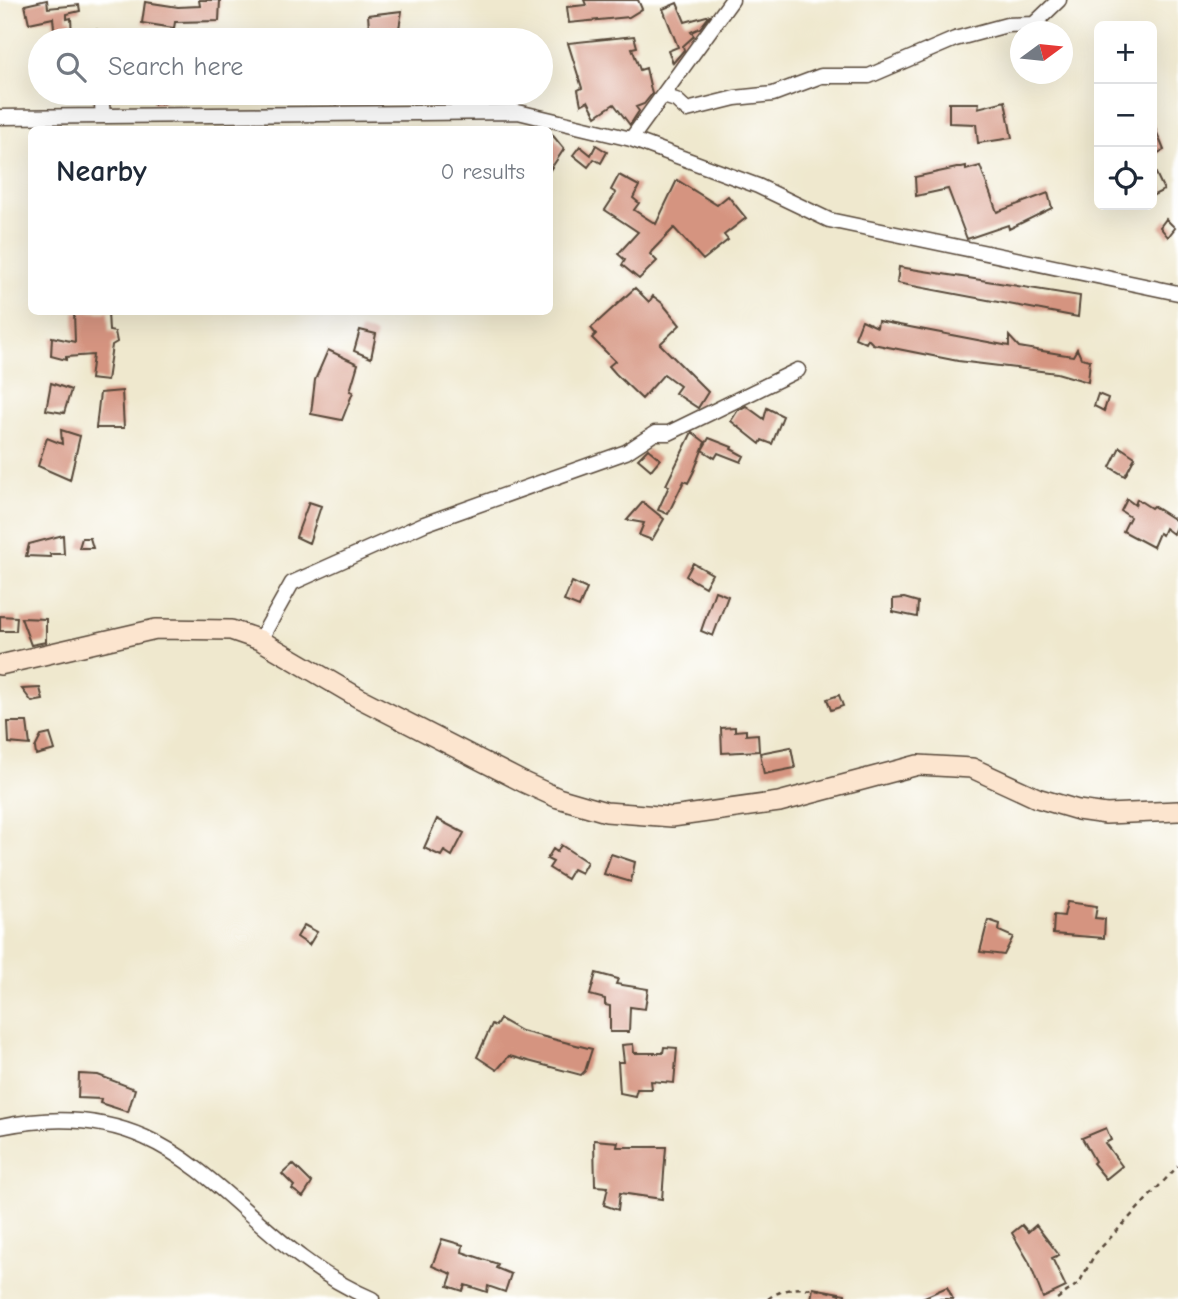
<!DOCTYPE html>
<meta charset="utf-8">
<style>
body{margin:0;font-family:"Comic Neue",sans-serif;background:#f6f6f7;color:#1f2937}
.controls{position:absolute;right:21px;top:21px;display:grid;overflow:hidden;border-radius:10px;box-shadow:0 7px 28px #0002}
.controls button{width:63px;height:63px;display:grid;place-items:center;padding:0;border:0;border-bottom:2px solid #e0e1e3;background:#fff;color:#1f2937;font:35px sans-serif}
.compass{position:absolute;left:1010px;top:21px;width:63px;height:63px;border-radius:50%;background:#fff;box-shadow:0 7px 28px #0002;rotate:75deg}
.list{margin:0;padding:0;list-style:none}
h2{display:flex;justify-content:space-between;align-items:center;height:91px;margin:0;padding:0 28px;font-size:30px}
h2 small{font-size:23px;font-weight:400;color:#747a83}
.icon{flex:none;width:38px;height:38px;fill:none;stroke:currentColor;stroke-width:2;stroke-linecap:round;stroke-linejoin:round}
.map{position:relative;flex:none;width:1178px;height:1299px;overflow:hidden}
.search{position:absolute;background:#fff;box-shadow:0 7px 28px #0002;left:28px;top:28px;width:525px;height:77px;display:flex;align-items:center;gap:18px;box-sizing:border-box;padding:0 24px;border-radius:38px;color:#747a83;font-size:26px}
.panel{position:absolute;background:#fff;box-shadow:0 7px 28px #0002;left:28px;top:126px;width:525px;height:189px;border-radius:10px}
.map>svg:first-child{display:block}
</style>
<div class="map">
<svg width="1178" height="1299" viewBox="0 0 1178 1299">
<rect width="100%" height="100%" fill="#fff"/>
<filter id="ink" filterUnits="userSpaceOnUse"><feTurbulence type="fractalNoise" baseFrequency=".0143" numOctaves="2"/><feDisplacementMap in="SourceGraphic" scale="14" xChannelSelector="R" yChannelSelector="G"/><feConvolveMatrix kernelMatrix="1 2 1 2 8 2 1 2 1" color-interpolation-filters="sRGB"/></filter>
<filter id="wash" filterUnits="userSpaceOnUse"><feTurbulence type="fractalNoise" baseFrequency=".00686" numOctaves="4" result="noise"/><feDisplacementMap in="SourceGraphic" scale="28" xChannelSelector="R" yChannelSelector="G"/><feGaussianBlur stdDeviation="1.57" result="paint"/><feColorMatrix in="noise" values="0 0 0 0 0 0 0 0 0 0 0 0 0 0 0 0 0 1.4 0 .05"/><feComposite in="paint" operator="in"/></filter>
<g filter="url(#wash)">
<rect width="100%" height="100%" fill="#efe8ce"/>
<g id="blocks">
<path fill="#d59480" d="M47 0 48 8 79 5 80 11 67 14V19L71 18 72 37 55 38 53 18 29 23 25 5Z
M199 0H220L219 21 175 22 174 28 142 23 145 2 178 7 200 6Z
M584 0H638L642 9 629 17 569 23 567 7 586 5Z
M677 3 685 22 710 15 700 28 691 32 694 36 683 46 684 50 673 63 668 51 678 47 663 9Z
M402 11 397 40H370L368 15Z
M634 36 637 47 632 48 640 70 646 68 652 94 644 104 636 107 639 111 630 125 614 104 596 116 588 101 581 105 578 90 582 88 568 43Z
M153 93H162L164 103 153 104Z
M1005 101 1012 138 978 143 976 124 949 123V103H979L978 108Z
M1152 121 1164 150 1152 156Z
M550 132 564 149 550 170Z
M596 145 607 152 601 163 594 159 588 167 573 155 580 146 591 155Z
M1152 165 1164 190 1152 196Z
M966 166V170L980 166 997 212 1048 193 1052 208 1009 229 1008 225 967 239 948 189 916 196 915 177Z
M619 175 639 186 633 198 639 203 634 210 656 224 677 180 717 205 728 196 746 218 724 235 728 240 703 260 674 228 652 251 650 254 657 261 639 279 622 265 625 260 618 254 638 232 605 210 616 193 611 190Z
M1166 219 1175 228 1168 237 1160 227Z
M899 267 1080 296 1078 317 897 283Z
M635 288 649 302 653 296 662 303 680 325 660 344 708 392 698 408 675 393 680 386 664 374 642 399 616 374 609 366 615 361 592 338 596 334 591 328Z
M74 312H108L109 331 115 332 117 342 112 345 107 381 90 379 93 355 66 357V360L51 356 52 337 75 342Z
M862 320 877 327 878 321 1009 346V336L1019 347 1060 354 1073 356 1077 349 1081 358 1090 360 1088 382 1057 373 958 361 873 344 868 339 866 343 855 338Z
M360 330 376 334 371 358 354 351Z
M328 350 358 364 350 391 353 392 342 420 311 414 315 380Z
M51 383 71 390 64 413 46 410Z
M122 391 124 428H96L100 393Z
M1098 394 1108 398 1104 411 1094 406Z
M746 406 764 419 767 408 783 416 772 444 762 440 760 444 731 421 738 410Z
M61 430 80 436 70 480 38 466 47 438 62 444Z
M692 432 705 442 694 471 688 483 684 481 668 514 658 510 669 486 666 485Z
M709 438 732 447 731 449 744 456 741 462 718 453 715 458 702 450Z
M1120 447 1135 457 1125 476 1110 467Z
M648 449 660 459 651 470 638 459Z
M1127 499 1135 505 1137 499 1151 508 1153 506 1178 522 1173 534 1165 528 1162 535 1159 533 1153 547 1123 531 1130 517 1121 511Z
M309 502 321 506 309 543 296 537Z
M643 502 664 519 652 540 639 535 644 523 627 520Z
M63 535 64 554H50L51 557 26 556 29 544Z
M82 538H90L93 548H79Z
M693 563 712 574 705 587 686 576Z
M572 582 587 589 579 607 564 601Z
M715 591 728 596 713 636 701 631Z
M904 598 918 602 917 617 893 612V599Z
M0 616 17 617 16 631H0Z
M21 618 46 619V642L31 645Z
M40 688 43 700 32 702 22 689Z
M839 695 843 706 831 710 827 699Z
M8 722H27L30 745 9 743Z
M735 727V731L746 730V735L758 734 759 751 722 753 721 728Z
M50 734 55 750 36 755 35 748 41 736Z
M791 747 795 768 764 774 760 753Z
M437 819 464 833 452 856 444 851 441 856 424 848Z
M561 845 587 862 581 873 573 869 567 879 549 868 553 862 547 859 553 849 557 852Z
M611 854 635 862 631 882 604 874Z
M1067 902 1097 906 1095 918 1105 919 1104 938 1053 934 1054 915 1064 916Z
M988 920 1000 924 999 931 1013 937 1004 955 980 952Z
M304 925 317 932 309 945 297 937Z
M596 973 618 979 616 984 648 989 645 1009 630 1007 629 1032H610V1006L605 1005V999L590 995Z
M500 1019 521 1031 592 1049 585 1071 581 1075 509 1056 497 1070 477 1057 492 1024 496 1026Z
M633 1044 634 1053H663L664 1047 677 1048 674 1083 651 1081 652 1089H637L635 1096 620 1093 618 1062H624L622 1045Z
M79 1074 98 1075 135 1089 128 1112 100 1103 101 1099 78 1098Z
M1106 1128 1111 1140 1105 1143 1122 1166 1106 1179 1093 1163 1095 1161 1082 1138Z
M594 1140 618 1142 617 1147H666L662 1199 620 1193 618 1210 604 1205 608 1187 595 1186Z
M293 1164 312 1183 303 1197 292 1189 294 1186 282 1174Z
M1022 1225 1028 1232 1036 1225 1059 1255 1052 1258 1066 1287 1043 1298 1029 1262 1012 1233Z
M442 1239 463 1245 462 1252 498 1264 496 1268 511 1274 505 1292 488 1286 487 1292 465 1285 463 1291 448 1286 452 1274 432 1266Z
M947 1287 953 1299H920Z
M813 1288 845 1294 844 1299H811Z"/>
</g>
</g>
<g filter="url(#ink)">
<use href="#blocks" fill-opacity="0" stroke="#564638" stroke-width="2"/>
<g fill="none" stroke-linecap="round" stroke-linejoin="round">
<g stroke="#564638" stroke-width="17">
<path id="street" d="M96 37 97 40
M101 93 103 116
M663 96 676 100 687 110 735 98 773 94 821 76H869L955 39 1007 25 1034 24 1059 0
M0 117 518 112 631 139 758 186 829 220 1178 293
M631 139 732 0
M260 640 292 583 424 524 626 452 655 433H669L798 370
M0 1127C192 1086 227 1237 372 1299"/>
</g>
<g stroke="#564638" stroke-width="22">
<path id="secondary" d="M0 665 156 629 231 630 260 640 359 698 523 782 558 798 606 812 672 817 779 802 918 765 972 768 1037 798 1078 810 1106 814 1178 811"/>
</g>
<path stroke="#564638" stroke-width="2.5" stroke-dasharray="5 5" stroke-linecap="butt" d="M768 1299C790 1281 827 1289 852 1299
M1057 1299 1079 1283 1095 1254 1178 1166"/>
<use href="#street" stroke="#fff" stroke-width="14"/>
<use href="#secondary" stroke="#fce5cf" stroke-width="19"/>
</g>
</g>
</svg>
<div class="controls">
<button>+</button>
<button>−</button>
<button><svg class="icon" aria-label="locate" viewBox="0 0 24 24"><circle cx="12" cy="12" r="6"/><path d="M12 2v4M12 18v4M2 12h4M18 12h4"/></svg></button>
</div>
<svg class="compass" viewBox="-18 -18 36 36"><path d="M0-13l5 13h-10z" fill="#e53935"/><path d="M0 13l5-13h-10z" fill="#747a83"/></svg>
<div class="search"><svg class="icon" aria-label="search" viewBox="0 0 24 24"><circle cx="10" cy="10" r="6"/><path d="M15 15l6 6"/></svg>Search here</div>
<section class="panel">
<h2>Nearby<small>0 results</small></h2>
<ul class="list">
</ul>
</section>
</div>
